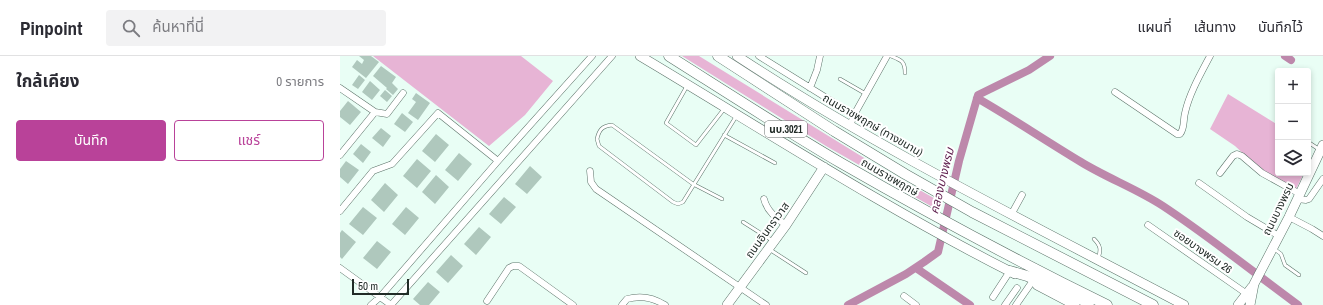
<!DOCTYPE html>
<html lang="th">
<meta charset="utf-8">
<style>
body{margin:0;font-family:"Archivo Narrow","Noto Sans Thai",sans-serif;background:#f2f2f3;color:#2b2b33}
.controls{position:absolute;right:12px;top:12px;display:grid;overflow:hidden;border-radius:4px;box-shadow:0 2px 6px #0003}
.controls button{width:36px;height:36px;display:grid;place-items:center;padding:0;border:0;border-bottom:1px solid #e1e1e2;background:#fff;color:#2b2b33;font:20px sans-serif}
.scale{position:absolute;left:12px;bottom:10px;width:57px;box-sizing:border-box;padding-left:4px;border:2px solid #212b27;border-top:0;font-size:11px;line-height:14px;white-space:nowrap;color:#212b27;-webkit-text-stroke:3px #fff;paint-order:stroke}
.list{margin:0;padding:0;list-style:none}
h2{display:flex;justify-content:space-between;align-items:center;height:52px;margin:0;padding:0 16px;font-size:17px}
h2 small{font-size:13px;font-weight:400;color:#7c7c81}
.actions{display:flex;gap:8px;padding:12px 16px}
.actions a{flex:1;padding:9px 0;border:1px solid #b94299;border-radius:4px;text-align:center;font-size:14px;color:#b94299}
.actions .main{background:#b94299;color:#fff}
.icon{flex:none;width:22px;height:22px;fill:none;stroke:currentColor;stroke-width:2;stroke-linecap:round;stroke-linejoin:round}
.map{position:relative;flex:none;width:983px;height:249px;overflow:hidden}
header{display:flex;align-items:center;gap:24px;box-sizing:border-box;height:56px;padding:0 20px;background:#fff;border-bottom:1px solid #e1e1e2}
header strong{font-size:19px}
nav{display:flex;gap:22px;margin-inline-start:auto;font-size:14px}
.search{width:280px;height:36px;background:#f2f2f3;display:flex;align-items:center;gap:10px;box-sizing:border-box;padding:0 14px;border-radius:4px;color:#7c7c81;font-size:15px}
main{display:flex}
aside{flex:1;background:#fff}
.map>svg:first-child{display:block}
</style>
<header>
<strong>Pinpoint</strong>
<div class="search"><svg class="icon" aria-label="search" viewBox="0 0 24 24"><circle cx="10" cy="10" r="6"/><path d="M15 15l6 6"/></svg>ค้นหาที่นี่</div>
<nav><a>แผนที่</a><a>เส้นทาง</a><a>บันทึกไว้</a></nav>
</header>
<main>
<aside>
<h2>ใกล้เคียง<small>0 รายการ</small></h2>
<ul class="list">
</ul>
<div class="actions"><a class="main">บันทึก</a><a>แชร์</a></div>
</aside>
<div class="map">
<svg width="983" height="249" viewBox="0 0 983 249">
<rect width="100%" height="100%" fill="#e9fef5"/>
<path fill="#e7b4d5" d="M33 0H181L213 25 185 59 149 90Z
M342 0H359L534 108 599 145 596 153 486 90Z
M888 38 938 69V117H964L956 133 921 114 895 90 870 73Z"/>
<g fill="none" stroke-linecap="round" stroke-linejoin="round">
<path stroke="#bd88ab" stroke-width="8" d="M945 0 951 4
M637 42C672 62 706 85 741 106 767 122 797 133 823 150 870 181 913 216 958 249
M576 212 630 249
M508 249 566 218 584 206 598 196 619 105 638 39 689 14 710 0"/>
</g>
<path fill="#afc8bd" d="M19 0H31L39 6 26 22 12 11 17 4 22 8 24 4Z
M41 10 56 21 52 27 58 33 53 39 46 33 47 32 33 20Z
M19 19 25 24 18 33 12 29Z
M30 25 40 34 32 44 22 36Z
M45 34 52 40 47 46 40 40Z
M76 37 90 47 78 64 68 57 76 46 72 43Z
M8 45 21 56 10 69 0 61V55Z
M62 57 73 66 65 76 54 68Z
M41 72 51 80 43 91 32 82Z
M96 78 109 89 95 106 82 95Z
M21 88 31 96 23 107 13 98Z
M119 97 132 108 118 125 105 114Z
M77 103 91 115 77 132 63 120Z
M6 105 19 114 8 128 0 121V113Z
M190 110 202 121 187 138 175 128Z
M96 119 109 131 95 148 82 136Z
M45 127 58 139 44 156 31 144Z
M164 141 176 151 161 168 149 158Z
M23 151 37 162 23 179 9 168Z
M66 151 79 162 65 179 52 168Z
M139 171 151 181 136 199 124 188Z
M2 174 16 186 2 203 0 201V177Z
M37 185 51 196 37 213 23 202Z
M111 199 123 210 108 227 96 216Z
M88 226 100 236 89 249H80L73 243Z"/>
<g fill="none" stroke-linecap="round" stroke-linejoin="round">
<g stroke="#5b7268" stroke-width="4">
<path id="lane" d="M551 0C561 4 565 5 565 17
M500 23 526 38
M347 30 326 67 356 89 384 53
M384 79 435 107
M968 86 980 94
M382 143 353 128 272 69C262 70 259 74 257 83L259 90 333 146 338 148 343 146 397 59
M403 166 433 185
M754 183C761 190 761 194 758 203
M933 192 941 198 945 209 959 219
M429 193 466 217"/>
</g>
<g stroke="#5b7268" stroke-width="7">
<path id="street" d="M419 0 514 59
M0 32 35 56 47 58 63 37
M470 32 477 14 480 0
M775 36 837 78H840C845 72 843 64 845 57 849 38 861 17 870 0
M510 70 514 59 547 0
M0 99 35 56
M250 115 251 126 256 133 426 249
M880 117 893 100 897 98 902 100 922 117 960 138
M859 127 907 161 939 180
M424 143C427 155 436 162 446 169
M957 143 966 144 969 143 983 123
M0 155 33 115 52 108 98 57 158 105
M671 159 682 139
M949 161 972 173 983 180
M808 169 907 238
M0 212 51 249
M564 240 576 249
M653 241 670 215
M147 245 169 212 173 210H179L233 249
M31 249 40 241 158 105 252 0
M51 249 272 0
M282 249 287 243C301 239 314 242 325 249
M665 249 677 232
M676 249 692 226"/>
</g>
<g stroke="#5b7268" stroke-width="10">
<path id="secondary" d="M300 0C424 74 546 153 675 218
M397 0C540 94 693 169 844 249
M697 229 735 249
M387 249 446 169 484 111
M898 249 912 231
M910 249 914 228 949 161 983 89"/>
</g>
<g stroke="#5b7268" stroke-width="11">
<path id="primary" d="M329 0C386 36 443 73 501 107 588 157 677 205 767 249
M378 0 494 75 565 118 632 156 813 249
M670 215 687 220 749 247"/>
</g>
<use href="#lane" stroke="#fff" stroke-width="3"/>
<use href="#street" stroke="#fff" stroke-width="6"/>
<use href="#secondary" stroke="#fff" stroke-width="9"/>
<use href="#primary" stroke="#fff" stroke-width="10"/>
</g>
<g text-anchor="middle" stroke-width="4" stroke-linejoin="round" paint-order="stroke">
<rect fill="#fff" stroke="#646b68" stroke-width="1" x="425" y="65" width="42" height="16" rx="3"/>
<g font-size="10" font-weight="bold" fill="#212b27">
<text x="446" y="77">นบ.3021</text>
</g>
<g font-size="11" fill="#212b27" stroke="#fff">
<text transform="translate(533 69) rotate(30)" y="4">ถนนราชพฤกษ์ (ทางขนาน)</text>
<text transform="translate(550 121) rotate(30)" y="4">ถนนราชพฤกษ์</text>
<text transform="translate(938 153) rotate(-64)" y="4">ถนนบางพรม</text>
<text transform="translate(427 174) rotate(-54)" y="4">ถนนอินทราวาส</text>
<text transform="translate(863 195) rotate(35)" y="4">ซอยบางพรม 26</text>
</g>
<g font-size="12" font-style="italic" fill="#5e1e4d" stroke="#fff">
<text transform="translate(602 125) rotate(-76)" y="4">คลองบางพรม</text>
</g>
</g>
</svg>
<div class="controls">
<button>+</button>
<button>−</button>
<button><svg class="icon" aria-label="layers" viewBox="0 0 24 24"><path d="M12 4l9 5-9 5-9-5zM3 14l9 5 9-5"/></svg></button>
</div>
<div class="scale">50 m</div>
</div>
</main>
